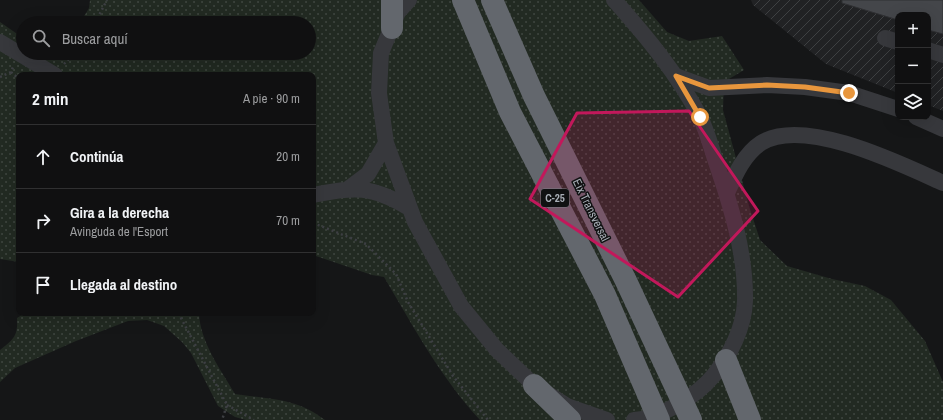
<!DOCTYPE html>
<html lang="es">
<meta charset="utf-8">
<style>
body{margin:0;font-family:"Archivo Narrow",sans-serif;background:#1e1e1f;color:#f1f3f6}
.controls{position:absolute;right:12px;top:12px;display:grid;overflow:hidden;border-radius:8px;box-shadow:0 4px 16px #0002}
.controls button{width:36px;height:36px;display:grid;place-items:center;padding:0;border:0;border-bottom:1px solid #303031;background:#101011;color:#f1f3f6;font:20px sans-serif}
.stop{position:absolute;width:12px;height:12px;margin:-9px;border:3px solid #e8963d;border-radius:50%;background:#fff}
.stop.end{background:#e8963d;border-color:#fff;box-shadow:0 1px 4px #0008}
.list{margin:0;padding:0;list-style:none}
h2{display:flex;justify-content:space-between;align-items:center;height:52px;margin:0;padding:0 16px;font-size:17px}
h2 small{font-size:13px;font-weight:400;color:#9c9d9f}
.list li{display:grid;grid-template-columns:26px 1fr auto;gap:12px;align-items:center;box-sizing:border-box;height:64px;padding:0 16px;border-top:1px solid #303031}
.list b{display:block;font-size:15px;white-space:nowrap}
.list p{margin:0;font-size:13px;white-space:nowrap;color:#9c9d9f}
.list em{font-size:13px;font-style:normal;color:#9c9d9f}
.icon{flex:none;width:22px;height:22px;fill:none;stroke:currentColor;stroke-width:2;stroke-linecap:round;stroke-linejoin:round}
.map{position:relative;flex:none;width:943px;height:420px;overflow:hidden}
.search{position:absolute;background:#101011;box-shadow:0 4px 16px #0002;left:16px;top:16px;width:300px;height:44px;display:flex;align-items:center;gap:10px;box-sizing:border-box;padding:0 14px;border-radius:22px;color:#9c9d9f;font-size:15px}
.panel{position:absolute;background:#101011;box-shadow:0 4px 16px #0002;left:16px;top:72px;width:300px;height:244px;border-radius:8px}
.map>svg:first-child{display:block}
</style>
<div class="map">
<svg width="943" height="420" viewBox="0 0 943 420">
<defs>
<pattern id="industrial-furrows" width="10" height="10" patternUnits="userSpaceOnUse"><rect width="10" height="10" fill="#212224"/><path d="M-1 1l2-2M0 10L10 0M9 11l2-2" fill="none" stroke="#3e4042"/></pattern>
<pattern id="grass-dots" width="8" height="8" patternUnits="userSpaceOnUse"><rect width="8" height="8" fill="#222a22"/><path d="M2 2h.1M6 6h.1" fill="none" stroke="#3f4640" stroke-width="1.8" stroke-linecap="round"/></pattern>
</defs>
<rect width="100%" height="100%" fill="#151617"/>
<path fill="url(#industrial-furrows)" d="M751 0H943V111L928 105V15H898V93L826 64 753 5Z"/>
<path fill="url(#grass-dots)" d="M90 0H639L667 32 689 41 722 36 744 70 724 82 723 110 749 206 760 240 787 266 832 279 865 286 891 300 925 341 943 382V420H480C441 378 413 326 384 277L372 275 313 255V75H19V262L0 259V22L23 38V53H309V23H80L89 8Z
M25 313H199C200 342 221 370 235 394 269 399 297 398 325 420H246L235 417 218 406 191 353 182 342 164 326 147 320 128 321 76 341 15 368 0 382V350C14 339 18 336 17 318Z"/>
<path fill="#44464a" stroke="#2f3033" d="M842 0H943V34L928 30V15H898V20L842 3Z"/>
<g fill="none" stroke-linecap="round" stroke-linejoin="round">
<path stroke="#3d3f43" stroke-width="2.5" stroke-dasharray="2 3" stroke-linecap="butt" d="M95 23 107 0
M64 64 74 53
M11 72 19 79
M0 77 11 72 13 67
M313 223 366 244 396 274 408 302 453 376 488 420
M183 313 181 318 227 405 222 420
M227 405 254 420"/>
<path stroke="#37383c" stroke-width="16" d="M409 0 398 12 381 53 379 93 386 143 415 222 461 306 497 350 534 385 567 406 607 420
M614 0C646 36 677 73 700 117 707 131 711 147 716 162 731 206 746 254 745 301 744 328 730 355 714 375 697 396 661 418 634 420
M885 38 898 42
M0 42 55 75
M928 50 943 55
M676 76 709 88 767 85 805 87 849 93 898 109
M916 117 943 129
M348 189 368 174 386 143
M727 193C735 175 744 154 761 143 804 116 901 164 943 183
M313 195C355 187 371 185 409 208"/>
<path stroke="#63676d" stroke-width="22" d="M392 0V28
M463 0 510 112 605 295 659 420
M492 0 534 96 626 281 691 420
M726 360 750 420
M534 385 570 420"/>
</g>
<g fill="none" stroke-linecap="round" stroke-linejoin="round">
<path stroke="#e8963d" stroke-width="5" d="M700 117 676 76 709 88 767 85 805 87 849 93"/>
</g>
<path fill="#c2185b" fill-opacity="0.2" stroke="#c2185b" stroke-width="3" stroke-linejoin="round" d="M689 111 758 211 678 297 530 199 577 113Z"/>
<g text-anchor="middle" stroke-width="3" stroke-linejoin="round" paint-order="stroke">
<rect fill="#101112" stroke="#7a7f85" stroke-width="1" x="541" y="189" width="28" height="18" rx="3"/>
<g font-size="11" font-weight="bold" fill="#a8aeb6">
<text x="555" y="202">C-25</text>
</g>
<g font-size="12" fill="#a8aeb6" stroke="#101112">
<text transform="translate(591 210) rotate(64)" y="4">Eix Transversal</text>
</g>
</g>
</svg>
<div class="controls">
<button>+</button>
<button>−</button>
<button><svg class="icon" aria-label="layers" viewBox="0 0 24 24"><path d="M12 4l9 5-9 5-9-5zM3 14l9 5 9-5"/></svg></button>
</div>
<div class="stop" style="left:700px;top:117px"></div>
<div class="stop end" style="left:849px;top:93px"></div>
<div class="search"><svg class="icon" aria-label="search" viewBox="0 0 24 24"><circle cx="10" cy="10" r="6"/><path d="M15 15l6 6"/></svg>Buscar aquí</div>
<section class="panel">
<h2>2 min<small>A pie · 90 m</small></h2>
<ul class="list">
<li><svg class="icon" aria-label="ahead" viewBox="0 0 24 24"><path d="M12 20V5M6 11l6-6 6 6"/></svg><div><b>Continúa</b></div><em>20 m</em></li>
<li><svg class="icon" aria-label="right" viewBox="0 0 24 24"><path d="M7 20v-9h11M14 6l5 5-5 5"/></svg><div><b>Gira a la derecha</b><p>Avinguda de l'Esport</p></div><em>70 m</em></li>
<li><svg class="icon" aria-label="arrive" viewBox="0 0 24 24"><path d="M6 21V4h12l-3 4 3 4H6"/></svg><div><b>Llegada al destino</b></div></li>
</ul>
</section>
</div>
